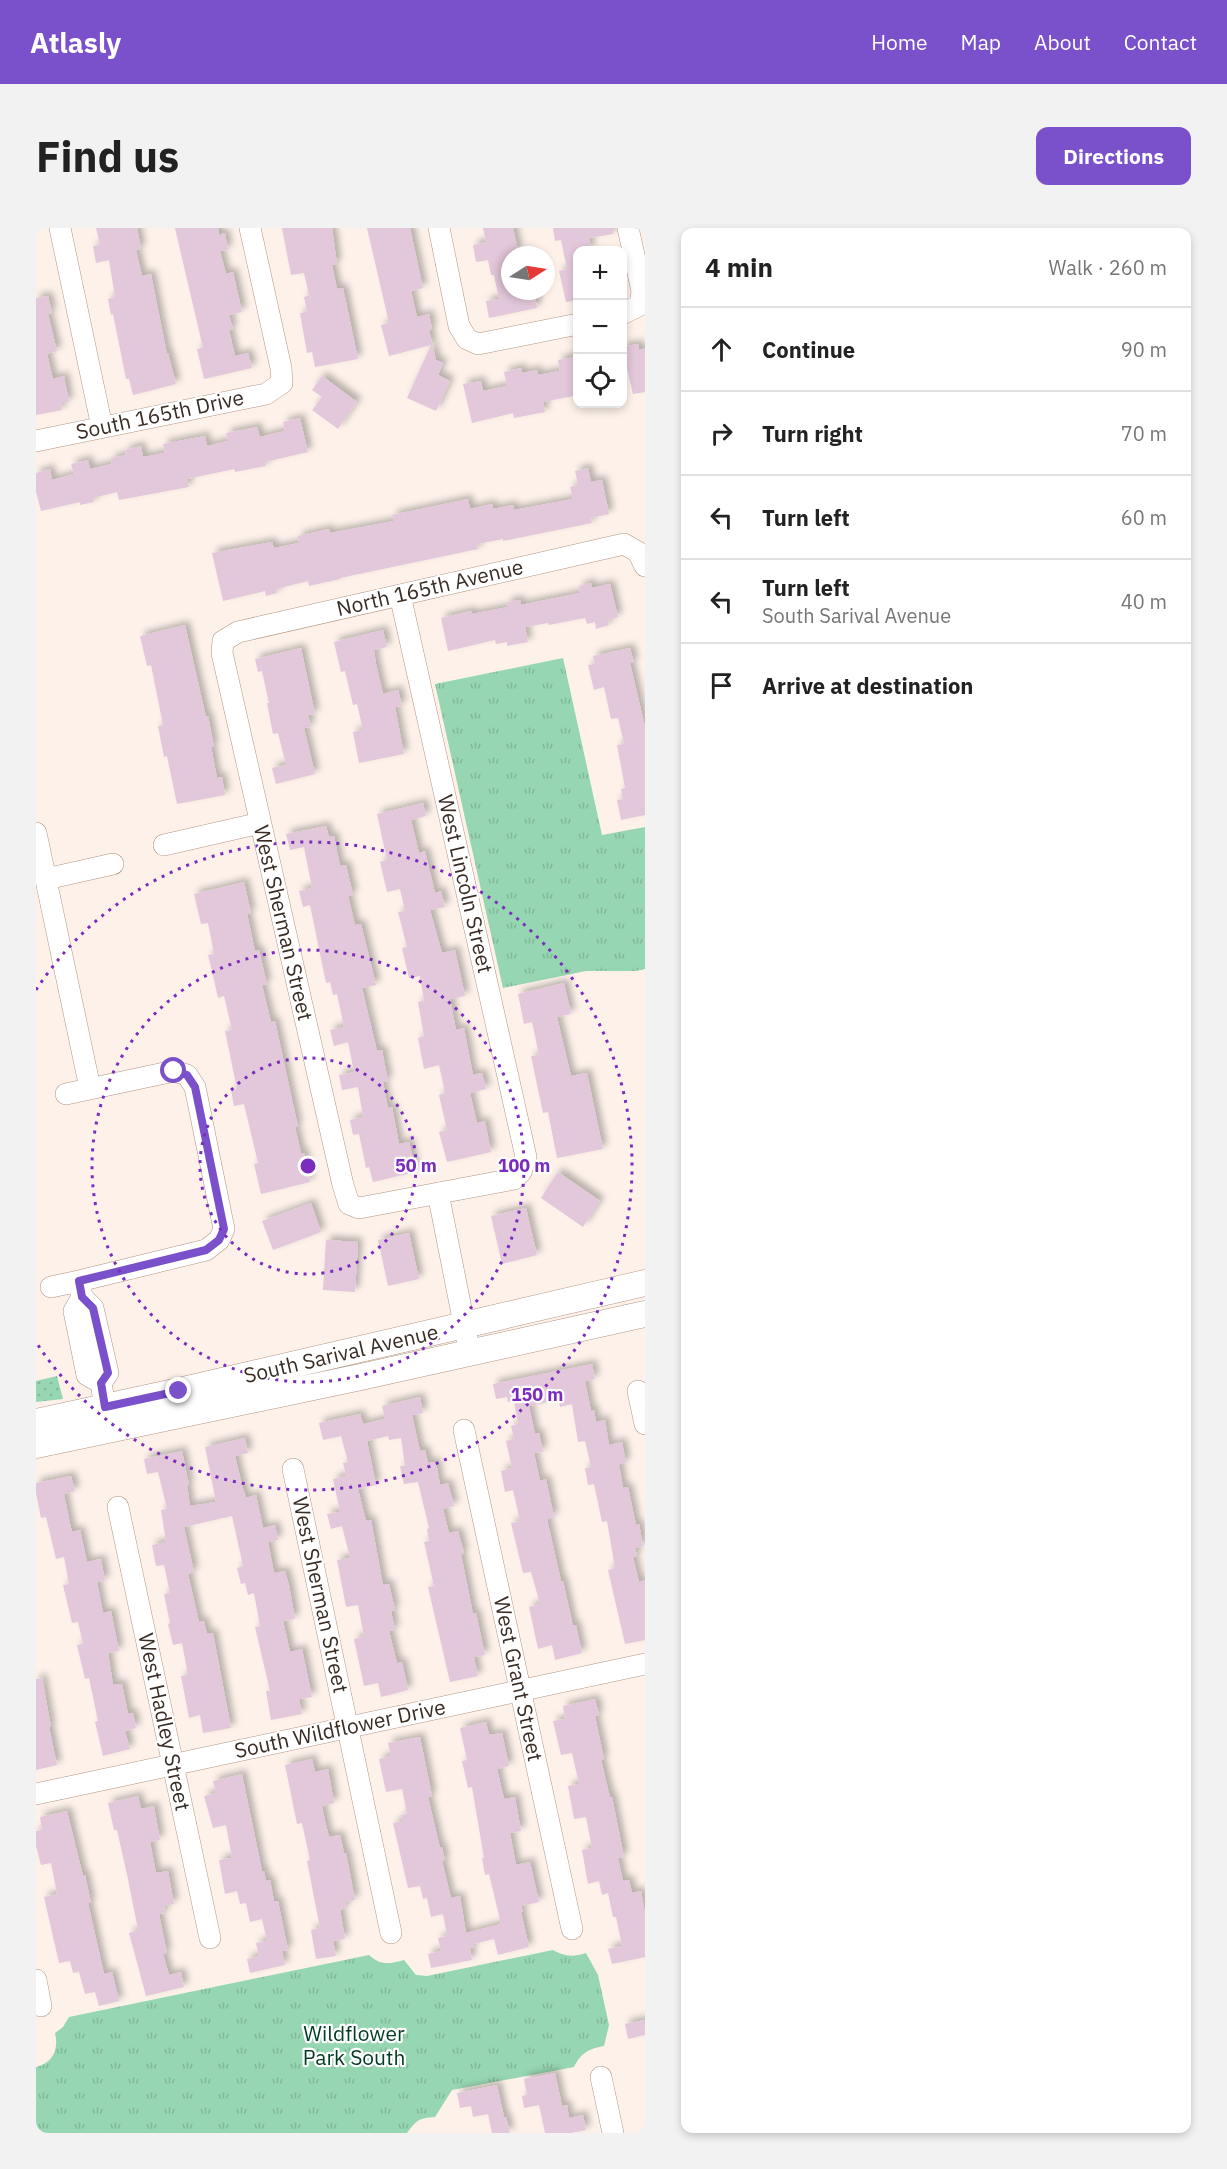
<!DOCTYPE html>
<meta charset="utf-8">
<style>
body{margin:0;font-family:"IBM Plex Sans",sans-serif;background:#f2f2f2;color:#222}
.controls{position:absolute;right:18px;top:18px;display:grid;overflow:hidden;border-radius:12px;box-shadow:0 3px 9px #0003}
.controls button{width:54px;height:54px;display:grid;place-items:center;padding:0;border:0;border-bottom:2px solid #e0e0e0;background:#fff;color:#222;font:30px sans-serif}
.compass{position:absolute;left:465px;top:18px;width:54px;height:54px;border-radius:50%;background:#fff;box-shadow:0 3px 9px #0003;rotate:78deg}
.stop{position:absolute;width:18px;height:18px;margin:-14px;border:4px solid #7a51ca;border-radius:50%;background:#fff}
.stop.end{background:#7a51ca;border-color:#fff;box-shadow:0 2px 6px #0008}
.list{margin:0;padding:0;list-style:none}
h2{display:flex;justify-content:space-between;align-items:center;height:78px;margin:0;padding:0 24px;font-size:26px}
h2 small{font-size:20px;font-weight:400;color:#767676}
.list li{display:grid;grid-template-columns:39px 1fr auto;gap:18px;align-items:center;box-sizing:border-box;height:84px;padding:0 24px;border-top:2px solid #e0e0e0}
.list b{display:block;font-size:22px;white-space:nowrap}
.list p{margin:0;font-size:20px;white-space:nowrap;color:#767676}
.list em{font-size:20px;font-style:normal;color:#767676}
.icon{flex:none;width:33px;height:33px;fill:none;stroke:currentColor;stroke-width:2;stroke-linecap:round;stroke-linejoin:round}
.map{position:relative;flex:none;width:609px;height:1905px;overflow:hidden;border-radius:12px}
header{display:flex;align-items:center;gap:36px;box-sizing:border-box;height:84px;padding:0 30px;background:#7a51ca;color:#fff}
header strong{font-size:28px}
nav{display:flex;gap:33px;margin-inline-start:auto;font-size:21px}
.intro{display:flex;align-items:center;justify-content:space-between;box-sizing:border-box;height:144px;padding:0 36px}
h1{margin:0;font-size:42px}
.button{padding:15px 27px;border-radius:12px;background:#7a51ca;color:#fff;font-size:21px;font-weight:700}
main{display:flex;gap:36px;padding:0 36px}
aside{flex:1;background:#fff;border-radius:12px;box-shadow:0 3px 9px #0003}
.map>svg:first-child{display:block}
</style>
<header>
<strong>Atlasly</strong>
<nav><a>Home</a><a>Map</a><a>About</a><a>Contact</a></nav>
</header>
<div class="intro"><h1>Find us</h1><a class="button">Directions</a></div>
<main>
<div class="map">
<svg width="609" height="1905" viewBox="0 0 609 1905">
<defs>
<pattern id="grass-dots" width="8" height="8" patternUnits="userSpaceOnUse" patternTransform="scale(1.5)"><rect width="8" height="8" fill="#96d6b2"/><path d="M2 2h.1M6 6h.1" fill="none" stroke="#82b899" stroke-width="1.8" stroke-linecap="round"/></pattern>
<pattern id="park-tufts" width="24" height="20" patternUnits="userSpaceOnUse" patternTransform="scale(1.5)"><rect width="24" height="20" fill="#96d6b2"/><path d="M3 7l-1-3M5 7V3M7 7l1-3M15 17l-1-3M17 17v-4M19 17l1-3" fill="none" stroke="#82b899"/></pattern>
<filter id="shadow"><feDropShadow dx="4.5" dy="-4.5" stdDeviation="3" flood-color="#0004"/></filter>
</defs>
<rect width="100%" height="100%" fill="#fdf1ea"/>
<path fill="url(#grass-dots)" d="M21 1148 27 1171 0 1174V1153Z"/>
<path fill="url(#park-tufts)" d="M527 430 566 607 609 599V741L600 743H550L467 760 399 456Z
M517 1722C529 1729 537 1729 550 1725L562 1747 573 1797 568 1818C552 1821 545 1825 538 1839L416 1862 399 1889C382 1890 380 1893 371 1905H0V1839C17 1835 23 1821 19 1805L27 1799 33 1789 333 1727C345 1738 353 1736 368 1732L380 1747 391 1748Z"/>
<path fill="#e3c7da" filter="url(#shadow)" d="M60 0H101L105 21 100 22 106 48 115 46 131 126 132 125 140 156 97 167 93 151H90L77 86 75 87 72 71 79 69 73 32 60 35 57 18 64 17Z
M139 0H182L183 7 189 5 192 22 184 23 190 46 197 44 206 84 193 87 197 101 193 102 199 128 212 125 216 140 168 151 161 121 167 120Z
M246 0H296L301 36 296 37 301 61 307 60 322 131 279 139 276 124 271 125 264 85 271 84 268 69 273 67 268 45 255 47Z
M331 0H374L387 60 375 63 381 89 393 86 396 101 393 102 400 132 407 135 402 147 414 153 400 183 371 170 395 117 353 128 345 97 353 95Z
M447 0H477L482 22H479L480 27H474V63H498L501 80 453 90 450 73 463 71 458 47H455L452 32 440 34 437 17 450 14Z
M517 0H577V6L553 10 555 22H542V72L530 74 523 43 531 41 525 12 519 13Z
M12 68 16 85 12 86 21 123 11 126 17 151 28 148 33 174 25 175 26 182 0 187V70Z
M602 116 603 122 609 120V164L597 166 586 119Z
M539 129 542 141V167L507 174 509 184 478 190 477 185 436 195 427 156 445 153 447 163 471 158 468 144 485 140 486 145 501 142 502 147 524 143 522 132Z
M286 148 321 174 302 201 276 182 286 169 276 162Z
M264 190 272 224 229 234 230 238 199 244 198 241 151 251 153 259 83 272 81 264 57 270 58 274 44 277V274L5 283 0 264V245L14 241 16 252 38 246 35 236 52 232 54 241 76 236 75 230 90 227 89 222 105 218 107 229 129 225 127 216 169 208 171 218 192 213 190 205 221 199 224 209 249 203 247 194Z
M552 240 555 254 566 252 573 286 555 290 556 295 467 313V311L441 316 442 321 304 350V351L273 358 272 353 240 361 241 365 230 368 229 363 187 373 176 325 236 314 238 320 263 315 262 308 293 301 294 305 358 293 356 287 432 271 434 281 456 276 457 281 477 277 478 282 537 271 534 259 542 257 539 243Z
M555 355 556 360 574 356 582 389 572 392 573 397 560 401 559 394 551 396 549 390 513 397 512 395 489 399 492 414 471 418V414L460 416 459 412 412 423 405 390 435 383 436 386 472 379 471 374 484 372 485 377 544 365 543 358Z
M149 397 170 489 172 488 178 519H175L181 550 186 549 189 567 141 576 131 528 128 529 122 498 127 497 115 437 111 438 104 408Z
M347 402 351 419 338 422 340 436 347 466 362 462 366 478 359 479 368 526 323 535 317 504 327 502 321 476 317 477 309 443 305 444 298 414Z
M265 420 279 486 272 487 275 499 268 500 279 546 240 556 236 540 250 537 242 505 237 506 231 475H233L226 443 222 444 219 431Z
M594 420 598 435H594L609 499V587L585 592 581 572 587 571 585 561 589 560 581 517 588 516 582 490 575 491 568 459 558 462 552 437 559 436 557 428Z
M387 575 390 588 375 592 383 625 389 623 399 665 405 663 409 679 394 682 406 725 419 722 429 768 414 771 420 802 428 800 437 847 446 845 450 861 434 865 441 895 449 893 455 924 411 934 403 904 411 902 403 867 409 865 403 837 388 841 382 810 388 808 382 774 388 773 384 748 373 750 366 720 371 719 362 684 369 683 364 661 351 664 344 634 351 632 341 586Z
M290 598 293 609 298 608 304 638 310 637 317 667 312 668 319 697 325 696 340 757 326 760 341 823 346 822 352 853 347 854 352 880 356 879 363 916 373 914 380 944 337 954 333 939 330 940 323 906 317 907 314 892 327 889 322 859 306 862 303 847 318 844 312 814 298 818 294 802 308 799 301 766 297 767 294 754 290 755 274 677 267 679 263 663 276 660 268 619 254 622 250 606Z
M208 654 215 685 211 686 219 723 223 722 231 756 226 757 235 794 239 793 262 899H259L265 925H268L274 954 225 966 218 936 222 935 208 876 198 878 195 862 201 861 189 803 196 802 188 768 182 770 176 743 172 727 178 726 172 695 165 696 158 666Z
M528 755 535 786 521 789 535 848 551 845 567 921 521 930 512 884 507 885 495 828 503 827 496 794 488 796 482 766Z
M522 944 564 973 547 999 505 970Z
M275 975 285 1004 237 1022 226 993Z
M490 980 501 1027 466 1036 455 988Z
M373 1005 383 1051 352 1058 342 1012Z
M290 1012 322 1014 319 1064 287 1062Z
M556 1136 559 1151 549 1153 555 1183 558 1182 560 1194 569 1192 573 1217 586 1214 590 1235 583 1236 587 1260 592 1259 600 1297 603 1296 607 1318 599 1320 601 1328 597 1329 603 1354 609 1352V1412L589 1416 572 1342 579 1340 571 1293 566 1294 558 1256 552 1257 549 1240 555 1239 549 1213 542 1214 536 1176 524 1179 523 1172 493 1178 499 1206 503 1205 507 1224 498 1225 504 1253 510 1251 518 1289 511 1291 525 1353H527L537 1398 540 1397 546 1425 519 1432 516 1417 502 1421 493 1379 504 1376 495 1344 487 1345 475 1295 484 1293 477 1262 469 1264 465 1243 476 1240 470 1213 478 1211 475 1198 482 1196 478 1173 472 1174 471 1169 460 1171 457 1156Z
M384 1169 387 1185 376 1187 384 1223 389 1222 392 1235 400 1234 404 1257 412 1255 418 1278 407 1281 413 1305 422 1303 428 1325 425 1326 437 1386 440 1385 449 1427 438 1429 442 1448 414 1454 392 1359 398 1358 388 1314 393 1313 391 1301 393 1300 382 1254 368 1256 364 1238H369L365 1210 353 1212 352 1208 331 1213 340 1257 322 1261 330 1293 335 1292 347 1357 353 1356 359 1382 355 1383 359 1402 353 1403 361 1435 366 1434 372 1462 345 1469 342 1455 328 1458 318 1411 328 1408 322 1377 310 1379 301 1332 314 1330 306 1298 295 1301 291 1286 304 1284 297 1251 310 1248 307 1235 312 1234 305 1208 287 1212 283 1195 324 1186 327 1196 349 1191 346 1178Z
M209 1210 212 1225 199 1228 206 1257 210 1270 220 1267 227 1300 239 1297 242 1312 232 1314 238 1345 249 1343 253 1357 259 1391 247 1393 254 1424 266 1421 276 1469 263 1471 266 1486 235 1492 230 1463H234L219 1399 224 1398 218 1365 212 1367 209 1355 205 1356 201 1340 207 1338 196 1288 148 1299 158 1344 152 1346 163 1394 168 1393 171 1406 177 1405 195 1500 167 1505 164 1487 153 1490 145 1448 152 1447 146 1415 137 1417 132 1396 134 1395 128 1366 134 1365 128 1337 120 1338 116 1317 130 1314 125 1282 131 1281 122 1244 111 1246 108 1231 146 1223 153 1257H151L154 1278 180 1274 169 1219Z
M35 1248 39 1263 28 1266 34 1296 36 1304 44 1302 51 1334 65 1331 69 1353 61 1354 67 1385 75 1383 83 1423 72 1425 77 1457 86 1456 92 1486 97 1485 100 1500 89 1503 94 1521 67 1528 59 1494 62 1493 53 1450 49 1451 41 1417 47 1416 42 1394 36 1395 27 1357 33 1356 28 1329 20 1331 10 1289 5 1290 0 1265V1255Z
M6 1450 15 1499H13L21 1537 0 1542V1451Z
M559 1471 563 1487 559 1488 568 1531 565 1532 574 1569H576L588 1629 582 1630 587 1653 593 1652 596 1665 605 1663 609 1686V1729L576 1736 572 1721 586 1718 580 1689H577L572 1665 566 1667 563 1653 552 1656 546 1622 556 1620 550 1589 538 1591 532 1558 543 1556 536 1525 525 1527 517 1493 529 1491 527 1478Z
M450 1494 453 1507 466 1505 473 1538 461 1541 468 1571 479 1569 485 1603 474 1605 480 1637 494 1634 503 1674 485 1678 487 1684H485L493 1719 462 1727 458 1711 437 1716 438 1719 434 1720 436 1732 395 1740 392 1726 405 1723 402 1710 411 1708 407 1686 395 1689 391 1670 387 1671 384 1658 372 1660 357 1595 367 1593 365 1587 371 1586 366 1561 350 1564 343 1531 355 1528 352 1515 384 1509 396 1568 392 1569 404 1620 406 1619 409 1633H406L415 1670 424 1668 430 1705 465 1696 453 1646 449 1647 446 1630H448L436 1559 432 1560 426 1533 431 1532 424 1500Z
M276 1531 279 1544 292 1541 298 1575 286 1578 289 1593 293 1609 304 1607 308 1625H310L319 1672 309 1674 310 1680 304 1682 309 1711 297 1713 300 1728 280 1731 275 1702 284 1700 271 1633 274 1632 266 1595 261 1596 249 1537Z
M206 1546 226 1643H228L230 1653 234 1652 238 1673H242L252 1722 246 1723 249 1737 214 1745 211 1731 223 1728 220 1715 231 1713 226 1691 214 1694 210 1675 204 1676 201 1663 189 1666 183 1632 196 1630 190 1597 177 1600 168 1568 180 1565 177 1553Z
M102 1568 105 1581 118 1578 124 1612 114 1614 120 1645 132 1643 138 1676 128 1678 129 1685 123 1686 131 1725 127 1726 133 1747 145 1744 148 1759 110 1768 93 1705 102 1702 92 1651 81 1602H78L72 1575Z
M31 1583 47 1648 49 1647 55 1675H52L68 1746 76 1744 83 1773 63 1778 59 1764 49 1766 43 1744 37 1745 34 1733 23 1735 8 1669 21 1666 15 1635 5 1637 0 1618V1603L6 1602 4 1589Z
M609 1792V1807L592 1811 589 1796Z
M519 1845 526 1878 531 1877 533 1890 547 1887 550 1902 535 1905H509L503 1877 488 1880 486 1868 491 1867 488 1851Z
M461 1857 468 1889H470L474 1905H456L452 1886 437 1889 435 1878 424 1880 421 1865Z"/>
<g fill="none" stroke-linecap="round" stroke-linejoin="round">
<g stroke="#b19584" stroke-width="22">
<path id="minor" d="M24 0 66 199
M403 0 423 98 431 111 442 116 542 96
M586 86 604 77 606 63 592 0
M0 213 230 166 246 155 245 140 214 0
M364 367 490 929 485 944 478 951 323 980 313 976 307 957 186 425 187 413 202 404 588 316 602 324 609 338
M0 605 54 860
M128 617 224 595
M10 651 77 636
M30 866 138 843 151 847 159 859 188 1001 183 1012 170 1022 43 1053 46 1069
M402 965 434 1126
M15 1059 43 1053
M65 1155 51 1147 38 1083 46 1069 57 1080 72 1145 65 1155 69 1179
M602 1163 609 1196
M428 1202 536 1701
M257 1241 355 1705
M82 1279 174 1710
M0 1566 609 1436
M0 1752 5 1778
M565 1849 577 1905"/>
</g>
<g stroke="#b19584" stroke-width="27">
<path id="major" d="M0 1194 143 1163 609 1055
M0 1217 320 1150 609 1086"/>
</g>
<use href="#minor" stroke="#fff" stroke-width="21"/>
<use href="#major" stroke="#fff" stroke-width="26"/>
</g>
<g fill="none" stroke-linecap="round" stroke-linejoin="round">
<path stroke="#7a51ca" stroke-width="8" d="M138 843 151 847 159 859 188 1001 183 1012 170 1022 43 1053 46 1069 57 1080 72 1145 65 1155 69 1179 143 1163"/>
</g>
<g fill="none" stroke="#7b2cbf" stroke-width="3" stroke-dasharray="3 6">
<circle cx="272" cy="938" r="108"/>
<circle cx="272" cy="938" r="216"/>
<path d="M0 762A324 324 0 1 1 0 1114"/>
</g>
<g text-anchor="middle" stroke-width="4.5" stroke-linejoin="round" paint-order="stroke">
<g font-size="21" fill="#382c25" stroke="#fff">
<text transform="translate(124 187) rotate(-12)" y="7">South 165th Drive</text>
<text transform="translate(394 360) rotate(-13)" y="7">North 165th Avenue</text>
<text transform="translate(429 656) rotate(77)" y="7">West Lincoln Street</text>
<text transform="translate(247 695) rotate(77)" y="7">West Sherman Street</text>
<text transform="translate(305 1126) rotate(-13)" y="7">South Sarival Avenue</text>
<text transform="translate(284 1367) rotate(78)" y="7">West Sherman Street</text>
<text transform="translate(482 1451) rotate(78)" y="7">West Grant Street</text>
<text transform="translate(128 1494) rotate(78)" y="7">West Hadley Street</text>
<text transform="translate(304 1501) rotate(-12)" y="7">South Wildflower Drive</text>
</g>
<g font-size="21" fill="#003b23" stroke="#fff">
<text x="318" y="1813">Wildflower<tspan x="318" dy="24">Park South</tspan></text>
</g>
</g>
<circle cx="272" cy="938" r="9" fill="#7b2cbf" stroke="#fff" stroke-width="3"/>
<g font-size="18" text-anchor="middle" font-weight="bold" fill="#7b2cbf" stroke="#fff" stroke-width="4.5" stroke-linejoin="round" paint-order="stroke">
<text x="380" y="944">50 m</text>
<text x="488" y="944">100 m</text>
<text x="501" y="1173">150 m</text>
</g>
</svg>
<div class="controls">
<button>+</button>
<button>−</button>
<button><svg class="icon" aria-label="locate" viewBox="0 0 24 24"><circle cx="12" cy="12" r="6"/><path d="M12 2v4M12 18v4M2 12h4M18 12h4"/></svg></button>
</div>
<svg class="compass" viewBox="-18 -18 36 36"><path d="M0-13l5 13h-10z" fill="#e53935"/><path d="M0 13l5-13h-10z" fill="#767676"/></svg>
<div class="stop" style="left:138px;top:843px"></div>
<div class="stop end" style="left:143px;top:1163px"></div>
</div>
<aside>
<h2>4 min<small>Walk · 260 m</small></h2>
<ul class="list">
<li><svg class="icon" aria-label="ahead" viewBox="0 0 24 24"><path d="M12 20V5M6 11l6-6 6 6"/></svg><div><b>Continue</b></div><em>90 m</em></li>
<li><svg class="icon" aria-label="right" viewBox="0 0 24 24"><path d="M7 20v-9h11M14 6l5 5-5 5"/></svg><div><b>Turn right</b></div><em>70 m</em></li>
<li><svg class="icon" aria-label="left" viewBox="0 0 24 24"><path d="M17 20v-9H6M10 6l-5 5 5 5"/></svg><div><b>Turn left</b></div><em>60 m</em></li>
<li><svg class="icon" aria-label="left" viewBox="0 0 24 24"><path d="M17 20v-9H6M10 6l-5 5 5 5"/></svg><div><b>Turn left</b><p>South Sarival Avenue</p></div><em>40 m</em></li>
<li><svg class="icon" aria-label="arrive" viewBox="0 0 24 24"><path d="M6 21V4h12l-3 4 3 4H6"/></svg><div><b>Arrive at destination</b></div></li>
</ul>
</aside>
</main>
